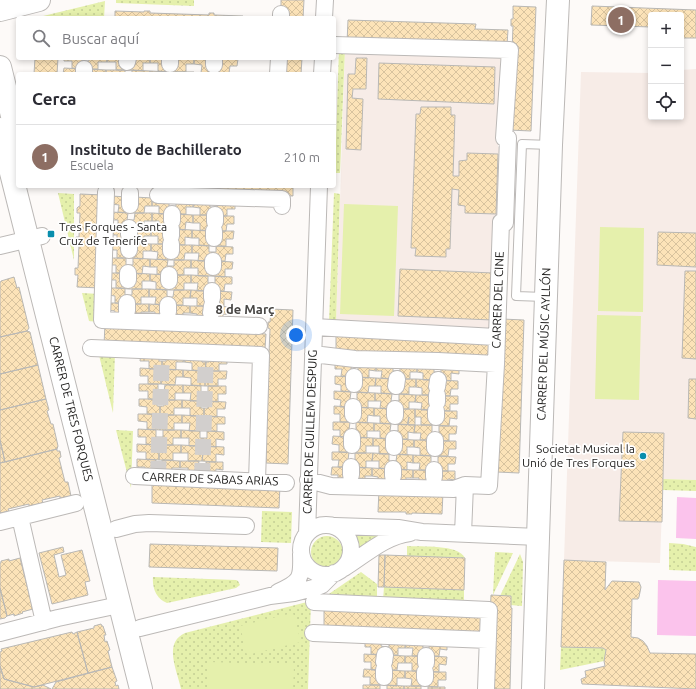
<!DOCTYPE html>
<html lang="es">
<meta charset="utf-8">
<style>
body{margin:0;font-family:Ubuntu,sans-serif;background:#f2f2f3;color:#2b2b33}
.controls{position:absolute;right:12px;top:12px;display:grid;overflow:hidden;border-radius:4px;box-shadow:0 2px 6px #0003}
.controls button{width:36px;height:36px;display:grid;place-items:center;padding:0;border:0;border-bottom:1px solid #e1e1e2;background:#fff;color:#2b2b33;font:20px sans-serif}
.you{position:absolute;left:296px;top:335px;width:14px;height:14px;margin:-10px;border:3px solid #fff;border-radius:50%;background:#1a73e8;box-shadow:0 0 0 6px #1a73e833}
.badge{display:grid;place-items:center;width:26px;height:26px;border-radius:50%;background:#0b8043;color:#fff;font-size:13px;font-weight:700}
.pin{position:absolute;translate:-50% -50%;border:2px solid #fff;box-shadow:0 1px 4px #0006}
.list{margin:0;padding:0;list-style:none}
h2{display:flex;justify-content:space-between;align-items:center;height:52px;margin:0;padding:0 16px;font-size:17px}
h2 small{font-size:13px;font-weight:400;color:#7c7c81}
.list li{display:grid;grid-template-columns:26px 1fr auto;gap:12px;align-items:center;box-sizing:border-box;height:64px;padding:0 16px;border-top:1px solid #e1e1e2}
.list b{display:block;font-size:15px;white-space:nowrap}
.list p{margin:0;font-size:13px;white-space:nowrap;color:#7c7c81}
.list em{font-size:13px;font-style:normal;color:#7c7c81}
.icon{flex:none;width:22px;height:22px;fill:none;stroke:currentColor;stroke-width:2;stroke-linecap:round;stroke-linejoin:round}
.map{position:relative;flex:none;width:696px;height:689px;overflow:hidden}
.search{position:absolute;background:#fff;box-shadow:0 2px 6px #0003;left:16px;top:16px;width:320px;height:44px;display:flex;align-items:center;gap:10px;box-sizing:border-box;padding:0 14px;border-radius:4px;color:#7c7c81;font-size:15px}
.panel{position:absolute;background:#fff;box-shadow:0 2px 6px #0003;left:16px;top:72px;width:320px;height:116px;border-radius:4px}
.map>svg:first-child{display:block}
</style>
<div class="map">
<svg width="696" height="689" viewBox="0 0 696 689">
<defs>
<pattern id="grass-dots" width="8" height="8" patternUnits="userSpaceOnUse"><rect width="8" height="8" fill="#e5f0ac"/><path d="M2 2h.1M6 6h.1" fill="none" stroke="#c4ce94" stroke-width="1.8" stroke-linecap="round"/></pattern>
<pattern id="building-cross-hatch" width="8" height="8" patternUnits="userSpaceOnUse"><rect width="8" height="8" fill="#fce3b8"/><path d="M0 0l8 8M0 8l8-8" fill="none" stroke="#d8c39e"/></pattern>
</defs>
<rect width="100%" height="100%" fill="#fdfaf8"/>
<path fill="#f7ece7" d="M345 49 501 54 498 147H504L493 328 336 323Z
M696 69V480L663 479 660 563 564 560 581 72 651 73V117H681V70Z"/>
<path fill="url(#grass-dots)" d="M116 0H194V6L116 3Z
M105 1 104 18H39V17Z
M339 48 345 49 340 173H335Z
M58 193 74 194V260Z
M334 193 340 194 336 323 329 322Z
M82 293 99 294 98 322 89 321Z
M98 351 115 352 113 413Z
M116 430 133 431 131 488Z
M663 479 696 480V491L663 490Z
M262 511 292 512 291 543 261 542Z
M398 531 359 550 357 541 353 533Z
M311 552a16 16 0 1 1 32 0a16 16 0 1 1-32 0Z
M669 543 683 544 696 547V571L669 570Z
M407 546C422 547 458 544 465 558L407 556Z
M495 552 513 553 493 595Z
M520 554 523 562 522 606 510 605 500 596Z
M361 572 377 584V600L323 598Z
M153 577 236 580 238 581 240 585 236 588 167 603C156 599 152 587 153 577Z
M384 587 464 590V604L383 600Z
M311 601 308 689H181C177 670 163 643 185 633Z
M561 647 603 648 606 650 604 661 560 670Z"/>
<path fill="#e5f0ac" d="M344 204 398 206 394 316 340 314Z
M600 227 644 228 643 312 598 311Z
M597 315 641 316 639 400 595 399Z
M293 613 301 642 247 655 240 626Z
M209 662 294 665 293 689H208Z"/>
<path fill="#fbc3ec" d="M677 497 696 498V539L676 538Z
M658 580 696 581V636L657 635Z"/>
<path fill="url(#building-cross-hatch)" stroke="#b9b8b5" d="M281 0H304L303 18H281Z
M513 6 536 7 531 131 509 130 513 26H511V19H513Z
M592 6 696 10V38H681V15H651V27L591 25Z
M115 11 144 12V11H150V13L209 15V13H214V15L243 16V18H115Z
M348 20 476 24 475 29 508 30 507 45 347 43Z
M35 58H58L57 74H34Z
M64 58H82V61H85V69L72 68V61H64Z
M89 58H107V62H98V69H85V61H89Z
M107 58H126L129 62 128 70H116V62H107Z
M132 58H150V63H143V71L128 70 129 62Z
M150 58H169L172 64V72L158 71V63H150Z
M176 58H194V64H186V72H172V64Z
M194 58H212L215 65V73H201L202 65 194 64Z
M219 58 238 59 237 66H230L229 73H215V65Z
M279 58H302L301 74H277Z
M356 58H367L366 89H353L352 98 363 99 361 150 346 149 348 74H355Z
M379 63 495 67 494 104 378 99Z
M64 68 82 69 81 74H63Z
M88 69 106 70V74H88Z
M106 70H125V74H106Z
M132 70 150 71V74H132Z
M150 71 169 72 168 74H150Z
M175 72H194V74H175Z
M421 107H451V115H455L453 176H459V161L467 160V153L498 154 496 214 465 213V206L458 205 459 190 452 189 450 249H446V257L415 256 416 248H411L416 114H420Z
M165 186H293V196L164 191Z
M80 194 103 195 100 288 77 287 78 275H75V268H78L79 244H76V237H79L80 213H77V208L78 207 80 206Z
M111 196 128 197 132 205 131 213 118 212 119 205 111 204Z
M135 197 152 198V206H145L144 213H131L132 205Z
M152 198H169V206H173V214H159V206H152Z
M176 199H194L193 207H186V214H173V206H176Z
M194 199 210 200V207H214V215H200V208L193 207Z
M217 200 235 201V209H227V216L214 215V207H217Z
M111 212 128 213 127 220H131V228L118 227V220H110Z
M135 213H152V221H144V228H131V220H134Z
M152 213 169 214 172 229H158L159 221H152Z
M176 214 193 215V223L186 222 185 230 172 229Z
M193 215H210L213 231 200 230V223H193Z
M217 216H234V224H227L226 231H213Z
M110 227 127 228 130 243H117V235H110Z
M134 228 151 229V236H144L143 243H130Z
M151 229H169L172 244H158V236H151Z
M175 229 192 230V238L185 237V245L172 244Z
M192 230 209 231 213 237 212 246 199 245V238H192Z
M216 231H234L233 239H226V246H212L213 237Z
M658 232 696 233V267L657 265Z
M110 242 127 243 130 250V258H117V250H109Z
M134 243 151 244V251H143V259L130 258V250Z
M151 244H168L171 251V260L157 259 158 252 151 251Z
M175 245H192V253H185L184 260H171V251Z
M192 245 209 246V252H212V261H198L199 253H192Z
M216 246 233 247V254H226L225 261H212V252H216Z
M109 258H126V265H130L129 273H116V265H109Z
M133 258 150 259V267L143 266 142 274 129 273 130 265H133Z
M150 259 168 260 167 266H171L170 275 157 274V267H150Z
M174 260H191V268H184V275H170L171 266H174Z
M191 260 208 261 212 267 211 276H198V268H191Z
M216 261 233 262 232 269H225V277L211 276 212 267Z
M400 269 493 273 492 320 398 316Z
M685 271H696V359L682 358Z
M109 273H126L129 280V289L116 288V280H108Z
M133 273 150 274V281H142V289H129V280Z
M150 274 167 275 170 281V290L156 289V282L150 281Z
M174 275H191V283H184V290H170V281Z
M191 275 208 276V283H211V291H197L198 283H191Z
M215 276 232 277V284H225L224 291H211V283H215Z
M14 277 17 288 19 287 29 328 27 331 0 337V283L1 281Z
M108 288H125V295H129L128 304 115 303V296L108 295Z
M132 289H149V297H141V304H128L129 295H132Z
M149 289 167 290V296L170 297V305L155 304 156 297H149Z
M174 290H191L190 298H183V305H170V297H173Z
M191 290 208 291 210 306H197V298H190Z
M215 291 232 292 231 300 224 299V307L210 306Z
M108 303H125L128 318H114L115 311 107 310Z
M132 304H149V312H141V319L132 311Z
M149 304 166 305 169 320 155 319V312H149Z
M173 305 190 306V313H183V320L169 312Z
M190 306H207L210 321H196L197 314 190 313Z
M214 306 231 307V315L223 314V322L214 313Z
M271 309 293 310 288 464 266 463V452L264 451V445H266L267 421H265V414H267L268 390H266V383H268L269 359H267V353H269L270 329 268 328V322H270Z
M502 319 524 320 519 473 497 472Z
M105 323 266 334 265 348 104 346Z
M27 331 30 332 38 365 0 374V337Z
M336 333 496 343V357L336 355Z
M141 353 159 354V361H162V369H149V361H140Z
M166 354H184V362H176V370L162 369V361H166Z
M184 354 203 355 202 362H206L205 371 192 370V363L184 362Z
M209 355 227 356V364H219V371H205L206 362H209Z
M335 361H352L351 369H355V377L341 376 342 369H335Z
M358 361 376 362V371L369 370V378L355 377V369L358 370Z
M376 362 393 363V371H396V379L381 378 382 371H376Z
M400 363 417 364V372H410V379H396V371H400Z
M417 364H434V372H438L437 380H423V373L417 372Z
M38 365 46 399 0 410V374Z
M441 365H459V374L451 373V381L437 380 438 372H441Z
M140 368 158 369V376H161V384H148V376H140Z
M165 369 183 370V377H176L175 385 161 384V376H165Z
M183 370 202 371V378H205V386L191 385V378L183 377Z
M209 371H227L226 379H218V386H205V378H208Z
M335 376 351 377 355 385 354 392 341 391V385L335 384Z
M358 377 376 378 375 386H369L368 393 354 392 355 385Z
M376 378 392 379 395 394 381 393V386H375Z
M399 379H416V387H409V394H395Z
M416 379 434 380 437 395H422V388L416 387Z
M689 379H696V419L688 418Z
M441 380 458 381V389H451L450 396 437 395Z
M139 384H158V391H161V400L148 399V391H139Z
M165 385H183V393H175V400H161V391H164Z
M183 385 201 386V392H205L204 401H190L191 393H183Z
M208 386H226V394H218V402L204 401 205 392 208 393Z
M334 391 351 392 350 399 354 400V407H340L341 400 334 399Z
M357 392 375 393V401H368V408L354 407V400H357Z
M375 393 392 394 391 401H395V409L380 408 381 401H375Z
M399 394 416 395 415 402H409V409H395V401H399Z
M416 395H433L436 410H421L422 403 415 402Z
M440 396H458V404H450V411L436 410Z
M46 399 49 410 47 411 51 424H53L58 446 57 449 5 462 0 440V410Z
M139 399H157V406H160V415L147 414V407L139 406Z
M164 400H182V408H174V415H160V406H164Z
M182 400 201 401V408H204V416H190V408H182Z
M208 401 226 402 225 409H217V417L204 416V408H208Z
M334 406 350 407 353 422H340V414H334Z
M357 407 374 408V416L368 415 367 423 353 422Z
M374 408 391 409 395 416 394 424 380 423V416H374Z
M398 409H415V425H408L409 417 407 425 394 424 395 416Z
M415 409 433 410 436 417 435 425H421V417H415Z
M440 411H457V419L450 418 449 426 435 425 436 417Z
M138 414H157V421H160V430L147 429V422L138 421Z
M164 415H182V423H174V430H160V421L164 422Z
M182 415 200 416V423H204L203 431H189L190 423H182Z
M207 416 225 417V424H217V431H203L204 423H207Z
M333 422H350L349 430H353V437H340V430H333Z
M356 422 374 423V431H367V438L353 437V430H356Z
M374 423 391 424 390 431H394V439L380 438V431H374Z
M398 424 415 425 414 433 408 432V439H394V431H398Z
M415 425H432V433H435V440H420L421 433H414Z
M439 426H457L456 434H449V441L435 440V433H439Z
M138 429 156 430V437H159V445L146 444V437H138Z
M163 430H181V438H173V445H159V437H163Z
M181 430 200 431V438H203V446H189V438H181Z
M207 431 224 432V440L216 439V447L203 446V438H207Z
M623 432 664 433 662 522 619 521Z
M333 436 349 437 352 453 339 452V445L332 444Z
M356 437 373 438V446H366V453H352Z
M373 438 390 439 393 454H379V446H373Z
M397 439 414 440V447H407V455L393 454Z
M0 440 5 462 0 463Z
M414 440H432L435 448 434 456 420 455V448L414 447Z
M439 441H456V449H449L448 456H434L435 448Z
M137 444 156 445V452H159V460L146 459V452H137Z
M163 445H181V453H173V460H159V452H163Z
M181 445 199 446V453H203L202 461H188V453H181Z
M207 446 224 447V455L216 454V462L202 461 203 453H206Z
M57 449V451H60L61 457 59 458 65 482H68L71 496 60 498V496L42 500 43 503 29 506V504L8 509 9 511 0 513V463Z
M332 452H349L348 460H352V467H338L339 460H332Z
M355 453H373L372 461H366V468L352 467V460H355Z
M373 453 389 454V461H393V469L379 468V461H372Z
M397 454 413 455V463L407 462V470L393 469V461H396Z
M413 455 431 456V463H434V471L419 470 420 463H413Z
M438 456 456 457 455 464H448V471H434V463H438Z
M137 459 156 460 155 467H158V474H145V467H137Z
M162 460 180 461V468H172V475L158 474V467H162Z
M180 461H199L198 468H202V476L188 475V468H180Z
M206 462H223V470L216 469 215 476H202V468H206Z
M332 467H348L351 482H338V475H331Z
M355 467 372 468V476H365V483L351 482Z
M372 468 389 469 392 484H378V477L372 476Z
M396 469 413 470V478H406V484L392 476Z
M413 470H431L433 485H419V478H413Z
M438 471H455V480L448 479 447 486 433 478Z
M152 481 280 485 279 508 152 503Z
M379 490 443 492 442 514 412 513V514H406V512H378Z
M150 544 278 548 277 571 149 567Z
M63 547 64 552 54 555 59 577 66 575 61 555 82 550 90 581 85 582 88 595 52 604 39 553Z
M379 555H385L384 587H378Z
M385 555 465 558 464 590 384 587Z
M20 558 33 609 22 612 23 613 14 616V614L7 616 0 588V563H1V561L9 559V561Z
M564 560 606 562 605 590 612 581 639 582 641 587 639 597 638 599H632L631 637 638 638 643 641 647 646 650 653 696 654V689L582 684 581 679 586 677 585 671 605 666 604 661 606 650 603 648 561 647Z
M0 588 7 616 5 618 0 619Z
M491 595 511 596V608H512L510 689H487Z
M324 609 487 616 486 636 324 631Z
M101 624 102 626H103L106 635H104L105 642 107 641 110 650 108 651 112 667 88 673 77 632 94 628V626Z
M72 632 73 634 77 632 88 673 34 687 4 679 0 666V652L2 651 1 649Z
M365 639H382L381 646 385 647V655L371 654V647H365Z
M389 640H406L405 648H398V655H385V647H389Z
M406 640 423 641V648H426L425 656H412L413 648H405Z
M430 641 447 642V650L440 649 439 656H425L426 648H429Z
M364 654 381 655 384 670H371V662H364Z
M388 655 405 656V663H398L397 670H384Z
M405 656H422L425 671H412V663H405Z
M429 656 447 657 446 665 439 664V672L425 671Z
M0 666 4 679 34 687 43 685 51 689H0Z
M112 667 117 681 115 682 116 686 118 685 119 689H52L56 682Z
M364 669 381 670 384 677V685H370V677H363Z
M388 670 405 671V678H397V686L384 685V677Z
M405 671H422L425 678V686H411L412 679 405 678Z
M429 672H446V680H438V687L425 686V678Z
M363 685H380V689H363Z
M387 685 404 686V689H387Z
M404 686H421V689H404Z
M428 687H445V689H428Z"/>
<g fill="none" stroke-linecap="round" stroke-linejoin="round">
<path stroke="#d2cfcd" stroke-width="16" stroke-dasharray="16 8" stroke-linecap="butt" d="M158 477 162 351
M202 479 206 353"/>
<g stroke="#bcb9b7" stroke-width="10">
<path id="lane" d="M545 297 516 296 522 144 551 145"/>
</g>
<g stroke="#bcb9b7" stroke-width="18">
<path id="street" d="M281 18V14
M324 18 325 0
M334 45 510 50 504 138H508L505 223 501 222 496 364 489 486 465 485 463 534
M170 58V64
M214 58V65
M127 62 128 58
M84 74V69
M278 74 279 58
M322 74 323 58
M106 192 102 320 259 326
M158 195 282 199V206
M130 205V193
M172 221V214
M215 222V215
M129 235V228
M171 236V229
M214 238V231
M0 246 42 236
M129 250V243
M171 251V244
M213 267V261
M128 280V273
M169 281V275
M212 298V291
M127 303V311
M168 312V305
M211 313 212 306
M314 327 496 337
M91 348 261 355 257 481
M313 354 355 359 438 361 496 364
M354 384V377
M396 386 397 379
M437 387 438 380
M437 402V395
M353 415V407
M395 416V409
M436 417V411
M352 445V437
M394 447V439
M435 448V440
M351 467V475
M134 476 286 483
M393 476V469
M434 477V470
M308 480 331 486 454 489 465 485
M20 517 44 622
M0 522 76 503
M301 550a25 25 0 1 1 50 0a25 25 0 1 1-50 0Z
M335 526 398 528 422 532 539 537
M116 529 135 524 149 523 246 526
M307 534 319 186
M344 568C365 555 385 536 410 533
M278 592C301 582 302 578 301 554
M314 602 489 610 486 689
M140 628 270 596 294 593 317 587 322 585 334 573
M0 633 58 618 119 605
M313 633 488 640
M384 662 385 655
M426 663V656
M384 677V670
M425 678V672"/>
</g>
<g stroke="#bcb9b7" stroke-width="24">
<path id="secondary" d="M0 10 39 0
M0 67 18 140
M0 129 141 689
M533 689 551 145 558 0"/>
</g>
<use href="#lane" stroke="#fff" stroke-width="8"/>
<use href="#street" stroke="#fff" stroke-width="16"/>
<use href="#secondary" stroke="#fff" stroke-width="22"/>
</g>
<g fill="#098ead" stroke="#fff" stroke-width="1.5">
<rect x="47" y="230" width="8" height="8" rx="2"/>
<circle cx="643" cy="456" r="4"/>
</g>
<g text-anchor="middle" stroke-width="3.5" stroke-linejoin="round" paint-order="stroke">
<g font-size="12" fill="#252423" stroke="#fff" text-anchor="start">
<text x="59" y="231">Tres Forques - Santa<tspan x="59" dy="14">Cruz de Tenerife</tspan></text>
<text x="635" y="453" text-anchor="end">Societat Musical la<tspan x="635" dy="14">Unió de Tres Forques</tspan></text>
</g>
<g font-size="12" fill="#252423" stroke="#fff">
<text transform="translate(498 300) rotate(-88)" y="4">CARRER DEL CINE</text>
<text transform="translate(544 344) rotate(-88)" y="4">CARRER DEL MÚSIC AYLLÓN</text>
<text transform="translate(71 409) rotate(76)" y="4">CARRER DE TRES FORQUES</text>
<text transform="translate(310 432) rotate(-88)" y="4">CARRER DE GUILLEM DESPUIG</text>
<text transform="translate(210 479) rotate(2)" y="4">CARRER DE SABAS ARIAS</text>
</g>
<g font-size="13" font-weight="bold" fill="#494745" stroke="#fff">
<text x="245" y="314">8 de Març</text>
</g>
</g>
</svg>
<div class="controls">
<button>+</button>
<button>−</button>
<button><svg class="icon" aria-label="locate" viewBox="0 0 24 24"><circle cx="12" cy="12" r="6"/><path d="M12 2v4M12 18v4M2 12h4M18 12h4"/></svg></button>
</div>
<div class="you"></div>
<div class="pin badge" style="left:621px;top:20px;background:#8d6e63">1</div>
<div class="search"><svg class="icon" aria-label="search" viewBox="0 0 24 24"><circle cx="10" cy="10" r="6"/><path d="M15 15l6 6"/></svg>Buscar aquí</div>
<section class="panel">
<h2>Cerca<small></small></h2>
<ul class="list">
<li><span class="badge" style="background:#8d6e63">1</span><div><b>Instituto de Bachillerato</b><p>Escuela</p></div><em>210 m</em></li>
</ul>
</section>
</div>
